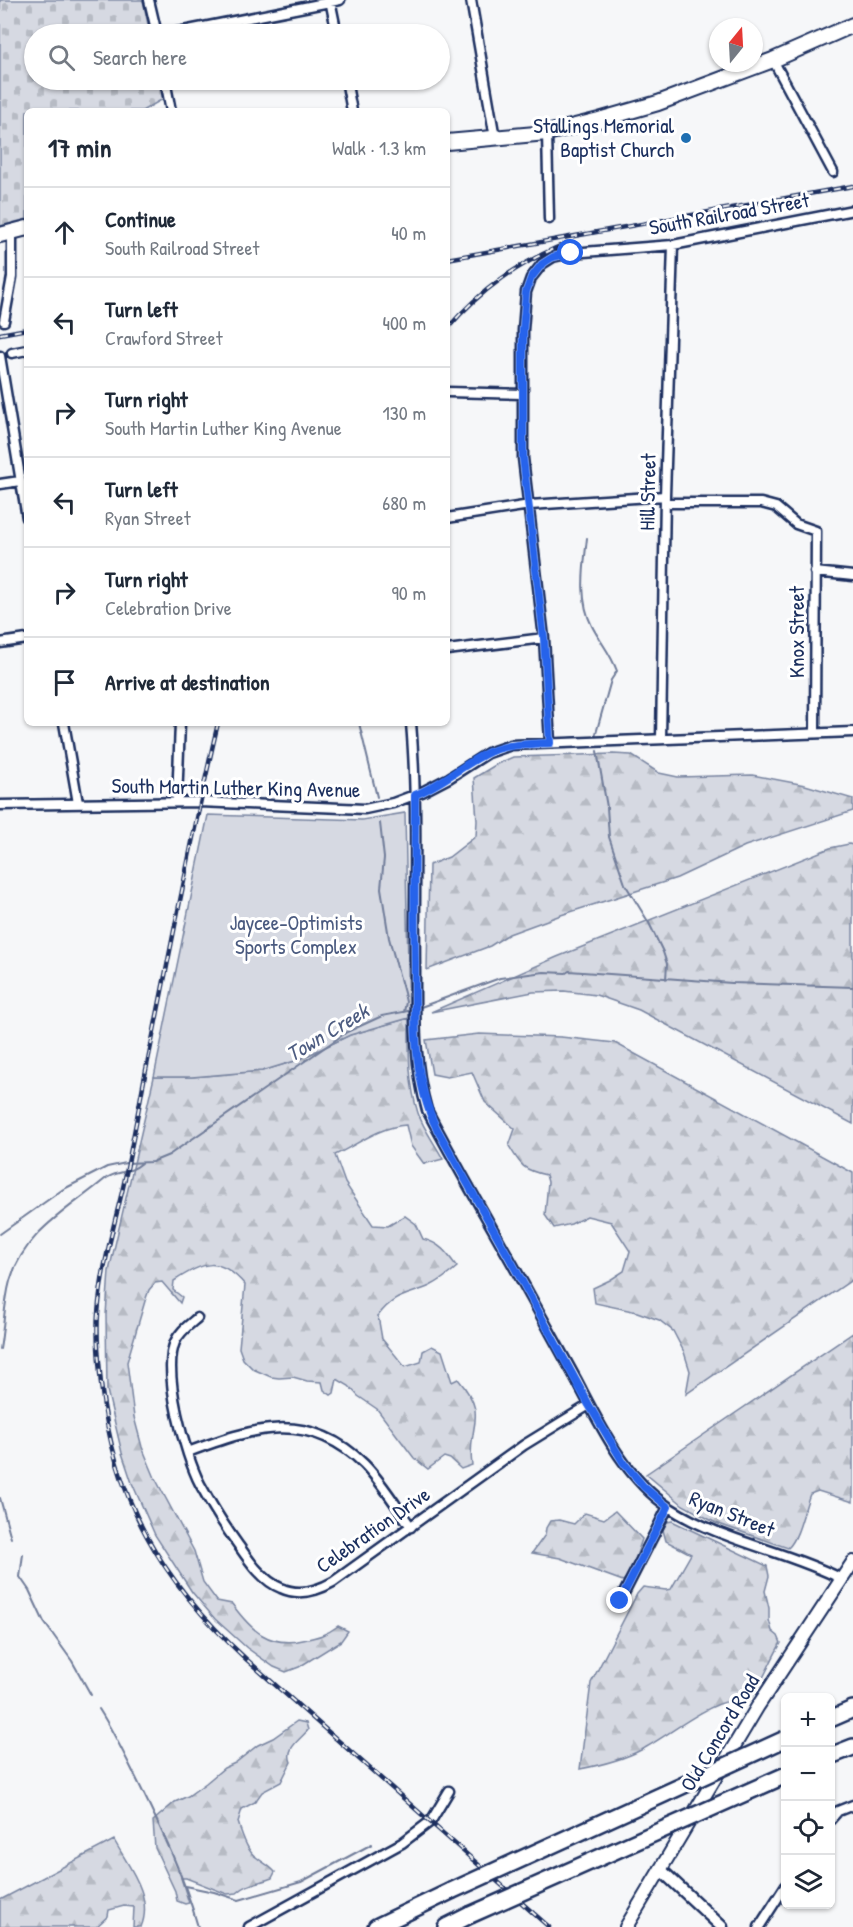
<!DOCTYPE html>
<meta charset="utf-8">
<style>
body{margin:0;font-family:"Patrick Hand",sans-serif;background:#f6f6f7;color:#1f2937}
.controls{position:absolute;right:18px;bottom:18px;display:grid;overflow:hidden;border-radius:9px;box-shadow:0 2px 4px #0004}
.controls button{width:54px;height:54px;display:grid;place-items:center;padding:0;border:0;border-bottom:2px solid #e0e1e3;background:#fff;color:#1f2937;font:30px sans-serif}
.compass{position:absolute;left:709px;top:18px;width:54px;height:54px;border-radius:50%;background:#fff;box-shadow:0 2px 4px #0004;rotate:18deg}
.stop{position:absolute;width:18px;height:18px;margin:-14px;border:4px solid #2563eb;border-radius:50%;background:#fff}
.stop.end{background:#2563eb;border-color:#fff;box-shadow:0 2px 6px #0008}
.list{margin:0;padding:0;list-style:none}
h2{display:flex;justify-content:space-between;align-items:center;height:78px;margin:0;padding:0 24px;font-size:26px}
h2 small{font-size:20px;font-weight:400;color:#747a83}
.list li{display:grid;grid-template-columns:39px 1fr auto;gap:18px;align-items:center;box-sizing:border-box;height:90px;padding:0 24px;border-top:2px solid #e0e1e3}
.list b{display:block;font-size:22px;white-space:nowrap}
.list p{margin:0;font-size:20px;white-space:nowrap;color:#747a83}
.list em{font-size:20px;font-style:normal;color:#747a83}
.icon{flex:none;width:33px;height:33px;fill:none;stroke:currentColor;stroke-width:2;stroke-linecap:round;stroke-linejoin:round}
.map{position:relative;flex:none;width:853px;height:1927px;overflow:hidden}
.search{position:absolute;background:#fff;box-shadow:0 2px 4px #0004;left:24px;top:24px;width:426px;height:66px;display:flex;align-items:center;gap:15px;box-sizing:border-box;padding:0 21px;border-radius:33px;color:#747a83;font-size:22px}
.panel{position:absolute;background:#fff;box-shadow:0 2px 4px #0004;left:24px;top:108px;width:426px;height:618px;border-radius:9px}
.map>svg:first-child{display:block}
</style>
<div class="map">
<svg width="853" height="1927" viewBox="0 0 853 1927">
<defs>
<pattern id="forest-firs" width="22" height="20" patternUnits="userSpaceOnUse" patternTransform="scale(1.5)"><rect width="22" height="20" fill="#d6d9e2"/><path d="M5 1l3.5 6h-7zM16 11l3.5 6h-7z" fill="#b7bbc4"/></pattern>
<pattern id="cemetery-stones" width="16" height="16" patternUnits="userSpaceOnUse" patternTransform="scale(1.5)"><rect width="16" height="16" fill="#d6d9e2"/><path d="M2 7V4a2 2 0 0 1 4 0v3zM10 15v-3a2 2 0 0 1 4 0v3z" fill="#b7bbc4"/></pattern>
</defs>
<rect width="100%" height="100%" fill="#f6f7f9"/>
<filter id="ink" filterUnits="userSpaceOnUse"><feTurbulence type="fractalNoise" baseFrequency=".0167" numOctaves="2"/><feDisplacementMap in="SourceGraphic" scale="12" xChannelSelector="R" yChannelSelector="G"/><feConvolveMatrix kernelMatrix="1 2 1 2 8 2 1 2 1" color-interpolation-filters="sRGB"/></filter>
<g filter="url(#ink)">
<path fill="url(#forest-firs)" stroke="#7884a0" stroke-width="1.5" d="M613 754 631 755 659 773 678 777 752 775 805 785 853 799V811L745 846 677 878 561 915 509 934 490 946 427 970 429 865 449 857 476 836 477 821 474 778 497 764 513 757Z
M849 844 853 845V1124L639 1010 596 995 564 991 533 992 431 1012 557 957 830 848Z
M409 1018C409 1050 408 1082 418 1113 423 1128 435 1144 443 1159L424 1164 411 1146 406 1125C379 1127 358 1144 335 1155L345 1183 373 1225 388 1226 405 1216 416 1224 423 1239C440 1243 447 1253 457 1267 449 1274 440 1281 430 1286 407 1296 394 1294 378 1316L382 1339 405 1367 421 1362 423 1351 432 1346 442 1351 452 1382 458 1379C491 1418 466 1425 472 1465L461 1469 450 1459 444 1457 428 1469 414 1458 377 1409 358 1396 349 1386 337 1379 334 1393 331 1395 324 1390 322 1382 307 1381 293 1377 279 1378 271 1377 253 1369 243 1359 239 1348 245 1285C219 1255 204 1262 174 1281L173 1290 182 1297 180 1303 162 1282 155 1283 149 1290 145 1301 127 1362 134 1417 142 1447 155 1478 194 1551 203 1582 217 1601 232 1604C251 1630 269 1648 303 1640 318 1637 326 1635 338 1626L348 1631 341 1641 299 1667 286 1672 274 1667 247 1648 215 1619 192 1592 155 1535 132 1483 122 1453 107 1390 106 1315 109 1271 154 1077H192L262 1071 298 1060 350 1035Z
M479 1034 561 1037 615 1043 853 1173V1279L686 1394 690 1371 684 1352 673 1331 659 1320 637 1312 595 1303 593 1288 610 1280 624 1271 630 1251 611 1222 587 1216 571 1224 554 1228 545 1215 548 1182 546 1175C523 1170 521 1166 509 1146L515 1129 485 1102 472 1072 447 1077 432 1074 426 1040Z
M853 1333V1502L818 1491 810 1494C804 1509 799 1538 788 1548L716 1523 683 1505 646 1474Z
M615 1511 642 1539 631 1572 623 1581 560 1558 532 1553 545 1535 546 1528 550 1521 559 1520 574 1524 585 1513 604 1519Z
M672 1521 767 1566 769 1576 765 1591 769 1608V1620L772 1631 778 1636 781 1643C770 1661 762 1684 749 1701 743 1701 736 1700 730 1701 705 1705 666 1737 641 1750 622 1760 601 1765 580 1769L591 1683 637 1594 643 1587 666 1590 671 1589 691 1554 666 1541 663 1530 667 1522Z
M297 1721 306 1723 308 1730C300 1740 285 1748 291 1762L281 1782 262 1792 255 1802 242 1809 238 1822C241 1832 247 1852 256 1857 263 1863 269 1865 275 1872L272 1878C259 1883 247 1883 237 1893L227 1894 186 1878H181L189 1903 185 1904 177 1901 175 1891 155 1848 153 1821 175 1802 188 1796 206 1783 224 1768 235 1763 258 1745 273 1738Z
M114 1840C128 1866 154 1896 141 1927H133L134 1907 124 1906 109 1910 108 1916 96 1927H0V1900Z"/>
<path fill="url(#cemetery-stones)" stroke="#7884a0" stroke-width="1.5" d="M0 0H143L150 34H34V80H159L163 99 142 111H27V219L0 226Z"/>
<path fill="#d6d9e2" stroke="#7884a0" stroke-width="1.5" d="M405 813 409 1018 350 1035 298 1060 262 1071 192 1077H154L208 815 362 820Z"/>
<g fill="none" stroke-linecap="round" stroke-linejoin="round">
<path stroke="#707c99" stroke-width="2" d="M587 538C584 566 578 599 592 626 600 642 610 652 617 671L611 680 595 737
M359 723 377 797
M597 751 607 807 609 837 625 884 649 923 663 952 667 964 666 979
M380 823 384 858 381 888 389 938 404 993 406 1002 404 1012
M418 1008 500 978 544 972 566 973 569 971 732 983 853 987
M0 1234 62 1190 107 1167 126 1163 152 1162 169 1155 347 1032 382 1016 413 1010
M0 1349C4 1327 4 1303 10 1281 25 1231 68 1210 105 1179 117 1170 128 1175 142 1163
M0 1498 11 1538
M23 1554 20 1577 29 1590 44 1622 72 1661 91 1695
M99 1709C115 1734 127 1760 140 1786 163 1833 184 1876 198 1927
M185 1886 214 1892 239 1900 301 1882 372 1844"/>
<g stroke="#1b2f5e" stroke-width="13">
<path id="minor" d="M149 0 157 34
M330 0 337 34
M471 0 495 138
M168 34 340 0
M773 60 833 172
M165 80 171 111
M346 80 352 111
M547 133 549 219
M4 321 12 277V232
M12 353 27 350
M0 356 27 518
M447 392 523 394
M0 484 20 481
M665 503H761L776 507 796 524 816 531 815 733
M447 518 530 505 665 496
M815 572 853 576
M0 643 27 639
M447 650 544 638
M64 723 78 803
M411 723C418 805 414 888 415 970 415 1016 414 1066 427 1110 461 1175 498 1237 533 1301 548 1328 562 1354 577 1381 601 1427 625 1478 670 1508 721 1541 787 1551 842 1579
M661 739 665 496 673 245
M550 743 544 638 523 458V330L526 292 531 278 542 264 553 257 571 253 673 245 853 210
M177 802 180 723
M0 805 200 802 365 809 393 803 422 792 449 778 488 753 511 745 853 732
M197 1318C189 1325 179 1332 175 1342 162 1373 185 1455 200 1484 212 1506 225 1527 239 1546 250 1562 263 1581 281 1588 298 1596 317 1591 333 1582L524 1445 589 1405
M188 1452C252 1428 308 1409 364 1464 382 1482 396 1506 411 1527
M620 1601 668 1507
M830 1820 838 1811 853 1805
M249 1927 402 1843 431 1821 449 1791
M759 1927 786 1885"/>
</g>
<g stroke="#1b2f5e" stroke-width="15">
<path id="tertiary" d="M660 1869 722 1927"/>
</g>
<g stroke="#1b2f5e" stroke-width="16">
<path id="secondary" d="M626 1927 758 1706 853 1562"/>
</g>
<g stroke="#1b2f5e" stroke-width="18">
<path id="primary" d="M447 142 547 133 599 120 658 103 773 60 853 25
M0 235 27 228"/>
</g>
<g stroke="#1b2f5e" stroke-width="20">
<path id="motorway" d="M830 1719 853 1709
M830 1756 853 1747
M376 1927 451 1891
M446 1927 470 1915"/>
</g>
<use href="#minor" stroke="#fff" stroke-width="8"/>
<use href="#tertiary" stroke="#fff" stroke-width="10"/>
<use href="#secondary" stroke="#fff" stroke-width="12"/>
<use href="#primary" stroke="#fff" stroke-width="14"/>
<use href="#motorway" stroke="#fff" stroke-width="15"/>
<g stroke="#1b2f5e" stroke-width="4.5">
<path id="rail" d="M447 259 853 186
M447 329C481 289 519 263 567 243
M0 334 27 329
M218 723C191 838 170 954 146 1070 138 1111 131 1152 122 1192 112 1233 101 1272 98 1314 96 1337 99 1361 101 1384 114 1500 161 1581 246 1659L549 1927"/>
</g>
<use href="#rail" stroke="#fff" stroke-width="2" stroke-dasharray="7" stroke-linecap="butt"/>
<g stroke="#1b2f5e" stroke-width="20" stroke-linecap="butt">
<path id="motorway-bridge" d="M451 1891 785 1739
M470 1915 786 1775"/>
</g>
<use href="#motorway-bridge" stroke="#fff" stroke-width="15"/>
</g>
</g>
<g fill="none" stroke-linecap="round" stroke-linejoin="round" filter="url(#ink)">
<path stroke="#2563eb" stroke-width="8" d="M571 253 553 257 542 264 531 278 526 292 523 330V458L544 638 550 743C529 744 508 744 489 752 463 764 443 784 415 795 415 851 414 907 415 964 415 1019 412 1079 437 1129L510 1259 589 1405 623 1462 644 1487 668 1507 620 1601"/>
</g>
<circle fill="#1f6fb2" stroke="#fff" stroke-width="2" cx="686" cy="138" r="6"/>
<g text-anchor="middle" stroke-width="6" stroke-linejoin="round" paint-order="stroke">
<g font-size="21" fill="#1b2f5e" stroke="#fff" text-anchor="end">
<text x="674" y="133">Stallings Memorial<tspan x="674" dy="24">Baptist Church</tspan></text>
</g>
<g font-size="21" fill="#1b2f5e" stroke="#fff">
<text transform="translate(729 214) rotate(-10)" y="7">South Railroad Street</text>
<text transform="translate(648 492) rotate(-89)" y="7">Hill Street</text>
<text transform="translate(797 632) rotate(-90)" y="7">Knox Street</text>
<text transform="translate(236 788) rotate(1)" y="7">South Martin Luther King Avenue</text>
<text transform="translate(732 1514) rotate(22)" y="7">Ryan Street</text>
<text transform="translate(373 1530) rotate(-35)" y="7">Celebration Drive</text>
<text transform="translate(720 1733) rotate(-59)" y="7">Old Concord Road</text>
</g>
<g font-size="21" fill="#4a5a7f" stroke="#fff">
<text x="296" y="930">Jaycee-Optimists<tspan x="296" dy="24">Sports Complex</tspan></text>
</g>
<g font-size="22" font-style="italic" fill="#4d5c81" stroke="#fff">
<text transform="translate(327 1032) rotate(-31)" y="8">Town Creek</text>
</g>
</g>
</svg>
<div class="controls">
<button>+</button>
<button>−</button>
<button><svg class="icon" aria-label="locate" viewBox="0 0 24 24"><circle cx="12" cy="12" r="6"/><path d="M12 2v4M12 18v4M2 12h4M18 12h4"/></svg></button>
<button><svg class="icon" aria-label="layers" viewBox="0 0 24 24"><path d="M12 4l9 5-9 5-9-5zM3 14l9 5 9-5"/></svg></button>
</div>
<svg class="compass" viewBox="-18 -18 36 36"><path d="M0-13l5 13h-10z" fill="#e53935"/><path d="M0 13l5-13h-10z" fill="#747a83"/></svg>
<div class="stop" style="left:571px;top:253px"></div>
<div class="stop end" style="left:620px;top:1601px"></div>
<div class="search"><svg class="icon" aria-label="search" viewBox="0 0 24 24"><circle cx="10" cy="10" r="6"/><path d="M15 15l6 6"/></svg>Search here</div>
<section class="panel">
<h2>17 min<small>Walk · 1.3 km</small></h2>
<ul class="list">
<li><svg class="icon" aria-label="ahead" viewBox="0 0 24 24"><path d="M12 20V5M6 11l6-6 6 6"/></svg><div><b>Continue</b><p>South Railroad Street</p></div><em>40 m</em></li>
<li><svg class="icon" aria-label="left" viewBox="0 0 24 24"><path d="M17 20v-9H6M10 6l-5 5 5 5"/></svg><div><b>Turn left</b><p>Crawford Street</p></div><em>400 m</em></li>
<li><svg class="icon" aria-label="right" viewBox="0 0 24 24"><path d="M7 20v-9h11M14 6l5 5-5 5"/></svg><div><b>Turn right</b><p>South Martin Luther King Avenue</p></div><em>130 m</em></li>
<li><svg class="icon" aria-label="left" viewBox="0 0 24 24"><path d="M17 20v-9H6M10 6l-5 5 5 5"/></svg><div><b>Turn left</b><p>Ryan Street</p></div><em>680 m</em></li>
<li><svg class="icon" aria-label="right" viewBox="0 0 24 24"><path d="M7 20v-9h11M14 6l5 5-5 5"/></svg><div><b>Turn right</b><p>Celebration Drive</p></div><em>90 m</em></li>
<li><svg class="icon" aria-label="arrive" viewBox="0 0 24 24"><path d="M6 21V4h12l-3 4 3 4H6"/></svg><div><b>Arrive at destination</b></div></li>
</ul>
</section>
</div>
